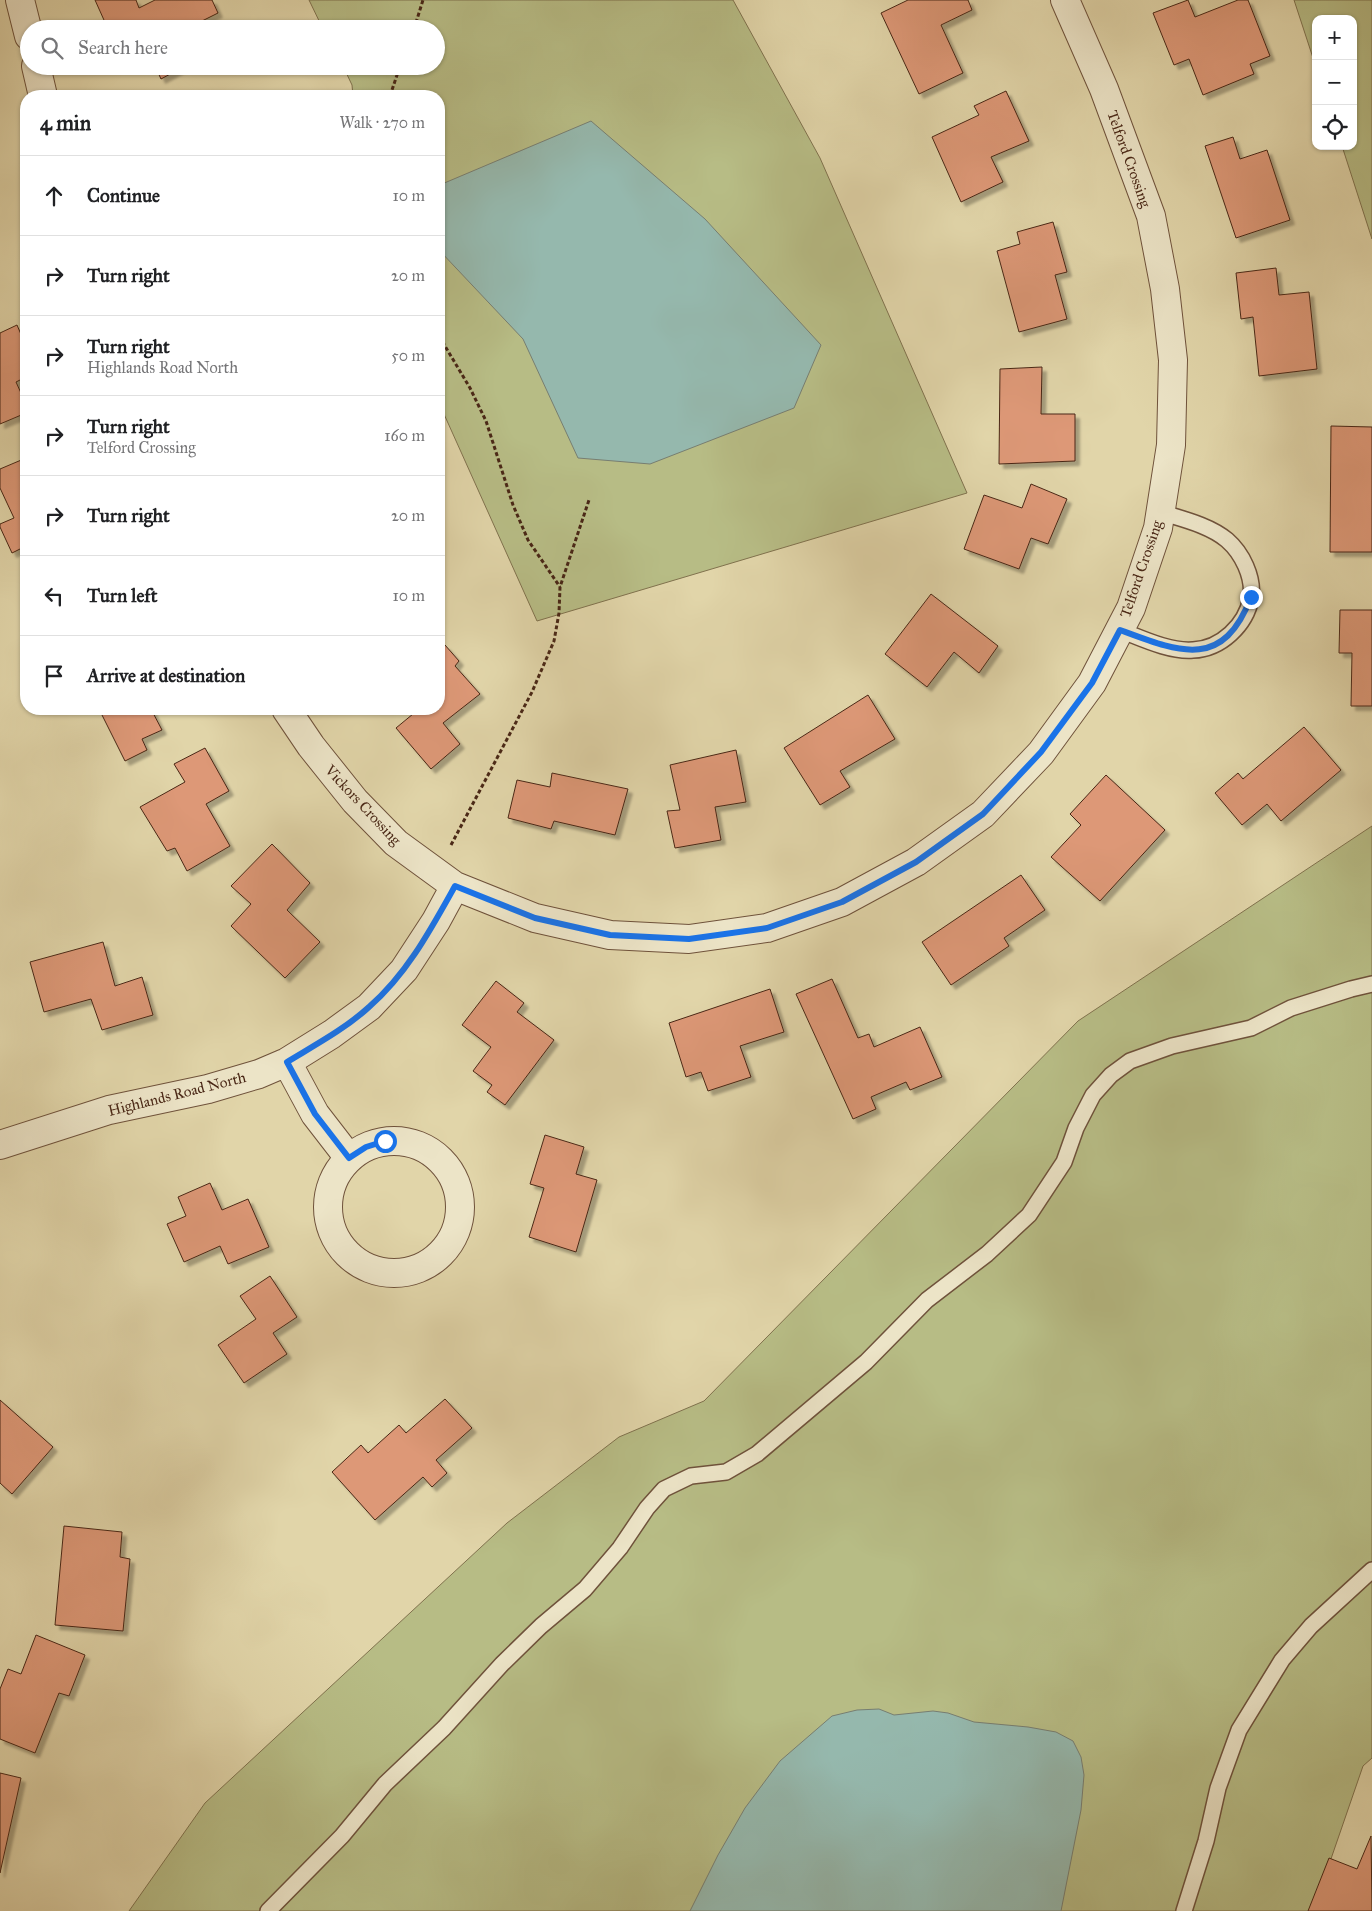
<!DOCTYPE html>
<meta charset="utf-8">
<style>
body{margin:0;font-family:"IM FELL Great Primer",serif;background:#f2f2f2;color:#202124}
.controls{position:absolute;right:15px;top:15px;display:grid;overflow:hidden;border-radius:10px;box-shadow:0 1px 4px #0004}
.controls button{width:45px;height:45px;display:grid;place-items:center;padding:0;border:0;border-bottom:1px solid #e0e0e0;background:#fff;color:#202124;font:25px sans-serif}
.stop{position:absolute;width:15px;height:15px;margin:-11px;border:4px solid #1a73e8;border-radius:50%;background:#fff}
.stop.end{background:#1a73e8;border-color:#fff;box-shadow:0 1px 5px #0008}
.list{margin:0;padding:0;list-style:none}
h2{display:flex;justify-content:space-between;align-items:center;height:65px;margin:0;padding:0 20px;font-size:21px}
h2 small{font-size:16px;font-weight:400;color:#757577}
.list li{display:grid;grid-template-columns:32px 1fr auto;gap:15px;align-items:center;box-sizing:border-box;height:80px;padding:0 20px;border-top:1px solid #e0e0e0}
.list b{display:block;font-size:19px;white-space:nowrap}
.list p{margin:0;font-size:16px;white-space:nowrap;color:#757577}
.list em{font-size:16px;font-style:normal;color:#757577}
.icon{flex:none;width:28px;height:28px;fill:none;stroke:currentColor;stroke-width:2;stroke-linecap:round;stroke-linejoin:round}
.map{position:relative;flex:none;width:1372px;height:1911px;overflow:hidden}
.search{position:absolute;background:#fff;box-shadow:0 1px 4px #0004;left:20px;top:20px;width:425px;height:55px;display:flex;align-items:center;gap:12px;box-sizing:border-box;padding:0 18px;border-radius:28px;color:#757577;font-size:19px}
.panel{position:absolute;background:#fff;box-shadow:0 1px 4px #0004;left:20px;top:90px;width:425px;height:625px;border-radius:20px}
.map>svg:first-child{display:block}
</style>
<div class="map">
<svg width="1372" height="1911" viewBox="0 0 1372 1911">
<defs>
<filter id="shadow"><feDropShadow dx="4.5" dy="4.5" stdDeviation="1" flood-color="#0004"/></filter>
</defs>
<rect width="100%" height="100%" fill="#e1d5a9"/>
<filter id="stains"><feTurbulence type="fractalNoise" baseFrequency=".004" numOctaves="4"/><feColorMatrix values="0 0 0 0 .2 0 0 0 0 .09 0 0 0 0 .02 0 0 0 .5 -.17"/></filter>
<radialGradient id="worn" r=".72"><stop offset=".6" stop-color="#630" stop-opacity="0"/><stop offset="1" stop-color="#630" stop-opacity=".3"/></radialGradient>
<path fill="#b7bc85" stroke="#80724e" d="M309 0H733L820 158 967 493 537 621 439 403V96H353L352 85 343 66H436V29H323Z
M1294 0H1372V239L1342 146H1353V19H1316V67Z
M1372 826V1758L1363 1766 1313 1911H129L205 1803 507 1523 619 1437 704 1401 1078 1021Z"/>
<path fill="#95b8ad" stroke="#777e71" d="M591 121 705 219 821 345 794 408 650 464 578 458 523 339 439 250V192L442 184Z
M879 1709 894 1715 933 1711 948 1713 974 1722 1028 1727 1056 1732 1073 1741 1081 1757 1084 1775 1081 1810 1061 1911H690L718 1855 745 1808 780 1761 832 1716 857 1710Z"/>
<path fill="#dd9877" stroke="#492716" filter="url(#shadow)" d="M95 0H136L139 8 155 0H212L218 13 198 23 201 29H108Z
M908 0H968L972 10 941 25 963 73 919 94 881 13Z
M1188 0 1195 17 1238 0H1248L1270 56 1250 64 1254 74 1203 95 1189 59 1174 65 1153 13Z
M155 66H185L161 79Z
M1006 91 1029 141 991 157 1003 182 961 202 932 137 979 115 974 106Z
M1233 137 1240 159 1267 150 1290 220 1236 238 1205 146Z
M1053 222 1067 272 1055 275 1067 319 1019 332 997 251 1020 244 1017 232Z
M1276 268 1279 295 1309 292 1317 369 1259 376 1253 317 1241 319 1236 273Z
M17 325 26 346V377L16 382 26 404V413L0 424V333Z
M1042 367 1041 414H1075V461L999 464 1000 369Z
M1331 426 1372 427V552H1330Z
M26 458V546L12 553 0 527V524L14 518 0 488V469Z
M1031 484 1067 499 1048 544 1031 538 1019 569 964 549 984 495 1022 508Z
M931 594 998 646 979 673 954 652 927 687 885 654Z
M1340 610H1372V706H1351L1352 653H1339Z
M445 645 459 661 455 666 480 694 443 723 460 744 431 769 396 728 419 709H439V650Z
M868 695 895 739 840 771 850 787 820 805 784 748Z
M99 709H151L162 730 142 739 147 750 125 761Z
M1304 727 1341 770 1281 821 1267 804 1242 825 1215 793 1238 773 1243 779Z
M205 748 229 791 206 804 230 846 187 871 175 848 167 851 140 807 185 782 174 764Z
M736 750 746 802 715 807 721 840 675 848 667 811 680 810 670 765Z
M552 773 628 789 615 835 554 821 551 829 508 818 517 780 550 787Z
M1106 775 1165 830 1100 901 1051 857 1081 825 1070 814Z
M272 844 310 883 287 910 320 942 285 978 231 926 251 904 231 886Z
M1021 875 1045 910 1004 938 1009 946 951 985 922 942Z
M103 942 115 986 142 977 153 1015 102 1030 91 999 44 1012 30 962Z
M832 979 858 1038 869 1034 874 1047 920 1027 942 1077 910 1090 906 1082 871 1097 876 1109 853 1119 796 994Z
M496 981 524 1003 517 1012 554 1040 505 1105 487 1092 492 1085 473 1071 491 1047 462 1025Z
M770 989 784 1032 740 1046 751 1077 708 1091 701 1072 686 1077 669 1023Z
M545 1135 584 1147 576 1174 597 1180 576 1252 529 1237 544 1188 530 1184Z
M210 1183 222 1210 248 1199 269 1247 228 1264 220 1246 184 1262 167 1224 186 1216 178 1197Z
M270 1276 297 1317 273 1333 287 1354 244 1383 218 1345 256 1319 240 1296Z
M445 1399 472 1428 436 1460 447 1473 432 1487 423 1477 375 1520 332 1472 361 1445 368 1453 399 1425 406 1433Z
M0 1400 53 1447 12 1494 0 1483Z
M64 1526 122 1532 120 1557 130 1559 123 1631 55 1625Z
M36 1635 85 1655 69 1696 59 1693 35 1753 0 1739V1689L8 1669 21 1674Z
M0 1773 21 1778 0 1873Z
M1371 1836 1372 1911H1308L1329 1858 1357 1869Z"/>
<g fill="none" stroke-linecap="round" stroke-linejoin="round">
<g stroke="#6f523b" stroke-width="18">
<path id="lane" d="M1120 630C1141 638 1170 652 1193 650 1221 649 1246 625 1251 598 1254 577 1242 553 1227 540 1209 525 1182 519 1160 512
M268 1911 342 1836 385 1784 444 1728 502 1664 541 1626 585 1589 620 1548 647 1508 664 1489 691 1476 726 1472 757 1454 866 1362 927 1300 987 1254 1029 1215 1064 1162 1076 1128 1093 1095 1111 1075 1130 1061 1172 1046 1251 1028 1291 1008 1351 989 1372 984
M1184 1911 1206 1841 1218 1788 1239 1730 1282 1660 1311 1626 1372 1570"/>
</g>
<g stroke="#6f523b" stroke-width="30">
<path id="street" d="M20 0 29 36
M36 66 43 96
M286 709 311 746 355 801 396 843 455 886 535 918 610 935 689 939 767 928 842 902 916 862 983 814 1041 753 1092 683 1131 608 1158 528 1171 445 1173 360 1165 289 1151 216 1104 89 1065 0
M287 1062 315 1114 349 1158
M328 1207a66 66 0 1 1 132 0a66 66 0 1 1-132 0Z
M0 1145 109 1110 208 1089 259 1074 287 1062 332 1034 369 1007 404 970 436 921 455 886"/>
</g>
<path stroke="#492716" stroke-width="3" stroke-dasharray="4 2.5" stroke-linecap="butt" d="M414 29 423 0
M390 96 400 66
M439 336 470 388 486 421 513 505 528 540 560 587
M451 845 532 692 554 641 559 613 560 587 589 500"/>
<use href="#lane" stroke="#ece4c7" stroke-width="15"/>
<use href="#street" stroke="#ece4c7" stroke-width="28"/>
</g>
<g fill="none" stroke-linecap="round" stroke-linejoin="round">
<path stroke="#1a73e8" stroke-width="6" d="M385 1141 366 1147 349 1158 315 1114 287 1062C315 1045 345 1029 369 1007 407 974 431 929 455 886L535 918 610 935 689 939 767 928 842 902 916 862 983 814 1041 752 1092 683 1120 630C1179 652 1223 671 1251 597"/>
</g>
<g text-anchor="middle" stroke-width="4" stroke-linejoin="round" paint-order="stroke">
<g font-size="15" fill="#492716" stroke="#ece4c7">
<text transform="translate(1129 159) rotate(70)" y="5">Telford Crossing</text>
<text transform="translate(1141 569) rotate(-71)" y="5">Telford Crossing</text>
<text transform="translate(363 805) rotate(47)" y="5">Vickors Crossing</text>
<text transform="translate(177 1094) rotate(-14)" y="5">Highlands Road North</text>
</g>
</g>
<rect width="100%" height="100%" filter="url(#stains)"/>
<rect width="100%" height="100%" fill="url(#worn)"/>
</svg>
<div class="controls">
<button>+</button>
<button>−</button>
<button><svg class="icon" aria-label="locate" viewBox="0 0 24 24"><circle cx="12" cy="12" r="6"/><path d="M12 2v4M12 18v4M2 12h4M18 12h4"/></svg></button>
</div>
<div class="stop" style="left:385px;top:1141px"></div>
<div class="stop end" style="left:1251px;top:597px"></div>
<div class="search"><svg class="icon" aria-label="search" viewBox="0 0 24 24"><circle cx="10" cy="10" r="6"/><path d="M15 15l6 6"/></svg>Search here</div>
<section class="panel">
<h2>4 min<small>Walk · 270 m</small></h2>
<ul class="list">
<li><svg class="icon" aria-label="ahead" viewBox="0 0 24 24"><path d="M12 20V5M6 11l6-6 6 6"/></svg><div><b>Continue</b></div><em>10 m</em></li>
<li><svg class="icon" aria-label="right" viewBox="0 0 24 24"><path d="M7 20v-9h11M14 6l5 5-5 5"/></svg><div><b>Turn right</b></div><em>20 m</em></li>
<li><svg class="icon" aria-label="right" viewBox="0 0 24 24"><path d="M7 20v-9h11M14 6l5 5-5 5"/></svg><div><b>Turn right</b><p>Highlands Road North</p></div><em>50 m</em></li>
<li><svg class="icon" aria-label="right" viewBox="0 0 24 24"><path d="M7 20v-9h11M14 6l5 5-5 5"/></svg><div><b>Turn right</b><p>Telford Crossing</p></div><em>160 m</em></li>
<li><svg class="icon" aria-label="right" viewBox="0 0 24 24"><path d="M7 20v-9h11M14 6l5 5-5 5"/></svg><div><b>Turn right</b></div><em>20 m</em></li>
<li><svg class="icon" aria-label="left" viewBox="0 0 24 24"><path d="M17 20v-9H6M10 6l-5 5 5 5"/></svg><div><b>Turn left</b></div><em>10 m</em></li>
<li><svg class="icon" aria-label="arrive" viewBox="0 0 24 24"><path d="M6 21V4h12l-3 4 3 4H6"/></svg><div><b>Arrive at destination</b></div></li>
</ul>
</section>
</div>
